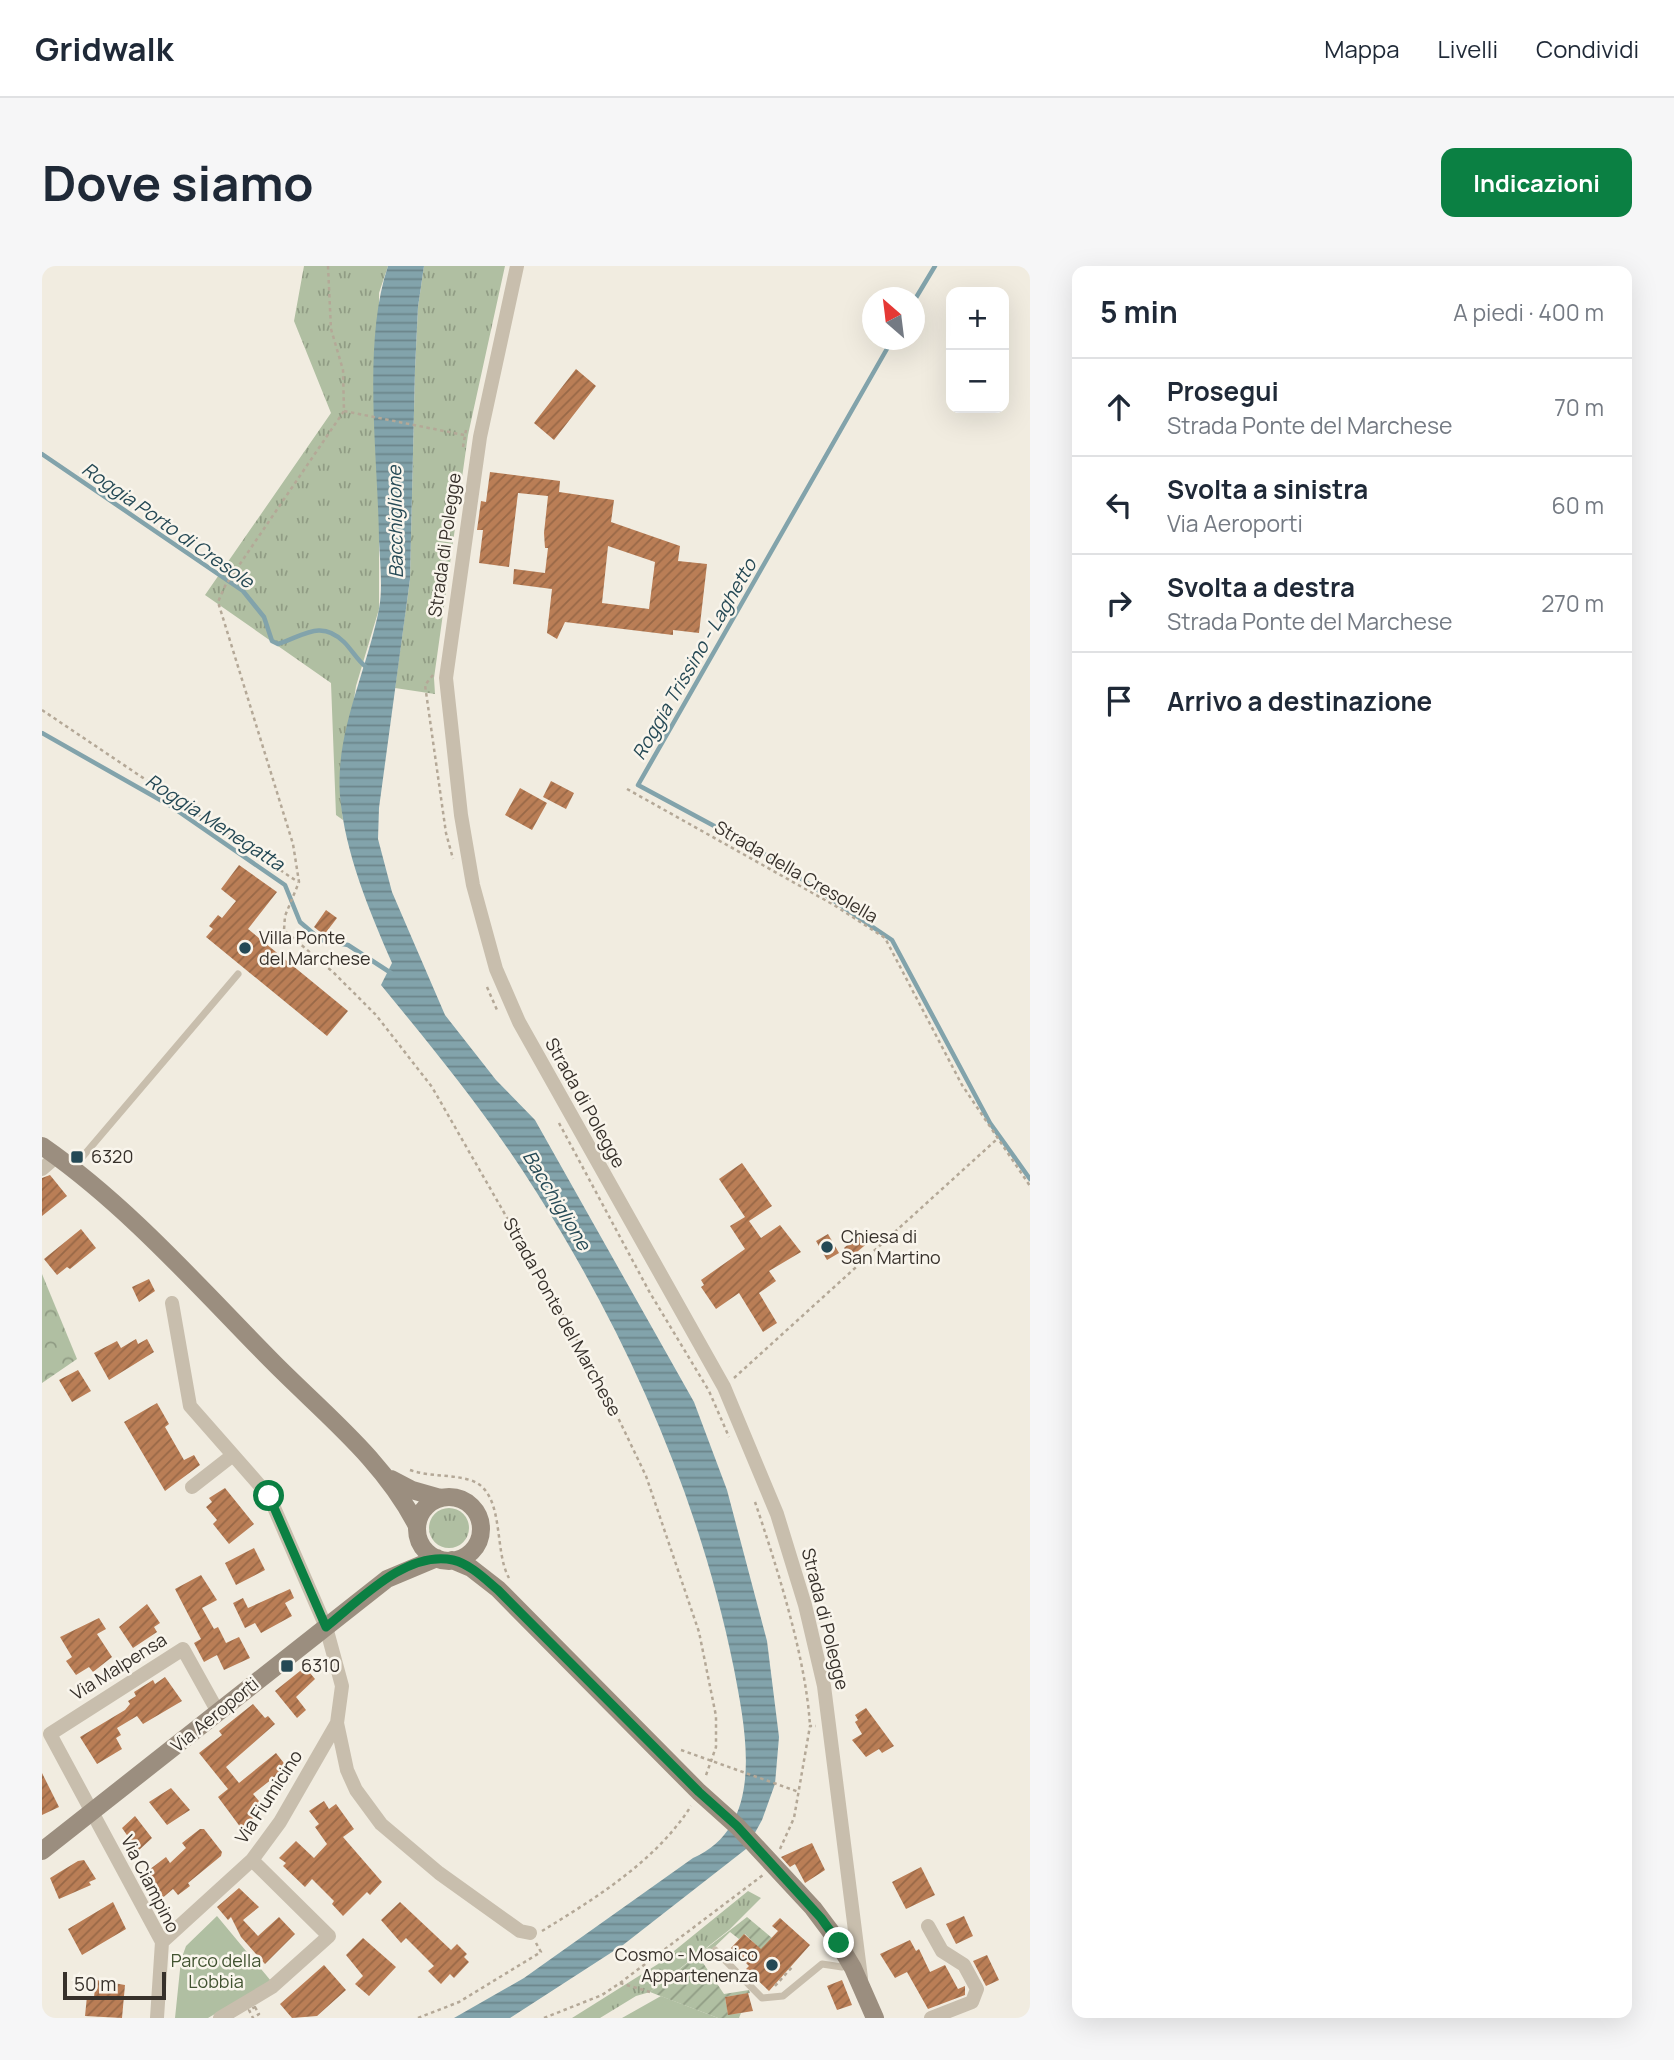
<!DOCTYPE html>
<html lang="it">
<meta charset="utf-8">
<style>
body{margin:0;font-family:Manrope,sans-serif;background:#f6f6f7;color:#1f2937}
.controls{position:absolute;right:21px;top:21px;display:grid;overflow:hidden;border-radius:14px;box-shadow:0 7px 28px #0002}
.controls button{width:63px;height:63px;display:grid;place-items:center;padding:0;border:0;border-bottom:2px solid #e0e1e3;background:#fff;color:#1f2937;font:35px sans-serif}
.compass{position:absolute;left:820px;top:21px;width:63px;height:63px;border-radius:50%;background:#fff;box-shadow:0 7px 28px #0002;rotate:332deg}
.scale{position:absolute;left:21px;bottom:18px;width:103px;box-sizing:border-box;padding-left:7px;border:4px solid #37312b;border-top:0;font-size:19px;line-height:24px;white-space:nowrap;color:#37312b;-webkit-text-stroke:5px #f9f5ec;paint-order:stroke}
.stop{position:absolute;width:21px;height:21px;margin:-16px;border:5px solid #0b8043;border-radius:50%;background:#fff}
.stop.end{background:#0b8043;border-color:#fff;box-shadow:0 2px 7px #0008}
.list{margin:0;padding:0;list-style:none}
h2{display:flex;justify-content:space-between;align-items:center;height:91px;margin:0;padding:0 28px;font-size:30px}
h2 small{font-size:23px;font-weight:400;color:#747a83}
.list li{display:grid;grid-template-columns:46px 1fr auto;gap:21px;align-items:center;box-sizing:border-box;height:98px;padding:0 28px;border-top:2px solid #e0e1e3}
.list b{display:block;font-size:26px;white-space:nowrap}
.list p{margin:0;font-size:23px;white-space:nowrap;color:#747a83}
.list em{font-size:23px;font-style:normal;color:#747a83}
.icon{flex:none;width:38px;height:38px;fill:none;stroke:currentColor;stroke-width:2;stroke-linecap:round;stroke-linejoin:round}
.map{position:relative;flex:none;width:988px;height:1752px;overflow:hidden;border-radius:14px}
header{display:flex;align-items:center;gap:42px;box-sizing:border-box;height:98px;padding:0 35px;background:#fff;border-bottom:2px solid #e0e1e3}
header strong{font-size:33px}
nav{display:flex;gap:38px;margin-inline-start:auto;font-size:24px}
.intro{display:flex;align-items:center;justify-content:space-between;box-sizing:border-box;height:168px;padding:0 42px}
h1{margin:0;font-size:49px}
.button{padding:18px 32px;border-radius:14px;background:#0b8043;color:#fff;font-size:24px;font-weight:700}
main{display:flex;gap:42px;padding:0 42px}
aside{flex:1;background:#fff;border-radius:14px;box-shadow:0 7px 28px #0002}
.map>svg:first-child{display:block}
</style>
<header>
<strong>Gridwalk</strong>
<nav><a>Mappa</a><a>Livelli</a><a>Condividi</a></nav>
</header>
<div class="intro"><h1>Dove siamo</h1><a class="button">Indicazioni</a></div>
<main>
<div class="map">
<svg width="988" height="1752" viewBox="0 0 988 1752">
<defs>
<pattern id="grass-tufts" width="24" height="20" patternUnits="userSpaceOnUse" patternTransform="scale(1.75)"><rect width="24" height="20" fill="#b0bfa2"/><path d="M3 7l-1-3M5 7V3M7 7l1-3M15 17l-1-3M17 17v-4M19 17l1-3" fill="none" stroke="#909c84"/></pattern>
<pattern id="forest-crowns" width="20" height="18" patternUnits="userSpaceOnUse" patternTransform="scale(1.75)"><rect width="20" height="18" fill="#b0bfa2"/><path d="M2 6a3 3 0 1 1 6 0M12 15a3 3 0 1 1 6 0" fill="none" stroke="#909c84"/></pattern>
<pattern id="garden-furrows" width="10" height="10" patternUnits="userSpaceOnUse" patternTransform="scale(1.75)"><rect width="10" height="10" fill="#b0bfa2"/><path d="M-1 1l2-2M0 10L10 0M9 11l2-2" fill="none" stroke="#909c84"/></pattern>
<pattern id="water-rules" width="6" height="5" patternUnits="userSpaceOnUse" patternTransform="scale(1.75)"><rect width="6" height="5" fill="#82a3ab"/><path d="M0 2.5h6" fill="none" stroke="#6b858b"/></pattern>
<pattern id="building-hatch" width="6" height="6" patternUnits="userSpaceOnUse" patternTransform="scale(1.75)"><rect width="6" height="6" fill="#ba7e56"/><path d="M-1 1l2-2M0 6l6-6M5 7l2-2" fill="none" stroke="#986847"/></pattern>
</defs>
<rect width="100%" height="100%" fill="#f1ece0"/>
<path fill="url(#grass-tufts)" d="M262 0H346L337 27V343L314 420 298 526 301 554 294 549 289 417 163 329 289 147 252 55Z
M382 0H463L426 169 392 412 393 428 353 422 368 313 373 103 376 41Z
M387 1262a20 20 0 1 1 40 0a20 20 0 1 1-40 0Z
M706 1625 719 1632 687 1664 608 1726 594 1730 558 1752H530L616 1698Z"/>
<path fill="url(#forest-crowns)" d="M0 1008 35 1093 0 1117Z"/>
<path fill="#b0bfa2" d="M175 1650 229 1715 166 1752H133L139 1694 144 1680Z
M619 1730 676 1752H580Z"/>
<path fill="url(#garden-furrows)" d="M705 1651 730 1672 719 1684 703 1668 697 1673 688 1666 659 1694 682 1728 707 1724 708 1727 683 1731 686 1748 699 1747 697 1752H676L608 1726Z"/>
<path fill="url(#water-rules)" d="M346 0H382L376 41 373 103 368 313 337 542 336 573 350 626 403 749 454 814 493 854 652 1136 685 1224 725 1375 737 1471 733 1518 720 1554 704 1583 581 1679 468 1752H412L482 1712 651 1592C724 1560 704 1466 692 1403 658 1234 587 1072 495 927 449 853 394 786 339 719L350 697C327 644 303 587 298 530 293 466 325 405 337 343 341 322 338 297 337 274 336 191 320 77 346 0Z"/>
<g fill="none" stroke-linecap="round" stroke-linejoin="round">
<path stroke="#82a3ab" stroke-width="4.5" d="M872 35 893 0
M850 74 596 519 715 583 850 674 948 857 988 913
M0 188 201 325 222 351 230 375 236 378C261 370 279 353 302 376 310 384 315 394 324 401
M0 467 127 539 243 619 258 656 279 674 306 679 349 707"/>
</g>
<path fill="url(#building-hatch)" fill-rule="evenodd" d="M534 103 554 120 512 174 492 157Z
M448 206 518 215 517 226 572 234 569 256 638 280 636 295 665 298 657 367 631 364V369L523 356 515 373 505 367 510 323 471 318 472 303 503 307 506 282H503L502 267 506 230 476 227 467 301 437 297 441 264H435L439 235 444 236ZM566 280 613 296 607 343 560 337Z
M509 515 532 527 524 543 501 531Z
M478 522 505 537 490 564 463 549Z
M197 599 235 626 206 663 306 745 285 770 164 671 171 663 167 660 176 649 180 652 194 635 179 623Z
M284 644 295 652 282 669 272 661Z
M700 897 730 940 707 955 719 972 738 959 759 986 727 1005 734 1015 717 1027 735 1057 721 1066 697 1027 674 1043 659 1021 662 1019 659 1014 703 983 688 960 703 951 677 913Z
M8 909 25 930 0 950V912Z
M39 963 54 982 28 1003 25 1001 15 1009 2 993Z
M820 966 828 975 809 991 802 982Z
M786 968 797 987 785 994 774 975Z
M107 1013 113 1025 97 1036 90 1021Z
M94 1073 96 1078 105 1073 112 1086 67 1114 52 1087 75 1075 79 1082Z
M36 1104 49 1125 30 1136 17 1114Z
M115 1137 127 1158 123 1161 142 1194 152 1189 158 1199 123 1225 82 1156Z
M183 1222 212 1258 187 1278 171 1258 175 1254 164 1241 170 1236 167 1232Z
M212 1282 223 1304 194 1319 183 1297Z
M159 1309 175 1334 160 1342 172 1363 176 1361 184 1377 197 1371 208 1392 182 1404 175 1389 162 1396 152 1377 159 1373 133 1323Z
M248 1323 252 1332 243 1337 250 1350 219 1367 213 1357 203 1362 191 1337 201 1332 206 1342Z
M105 1338 118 1357 112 1361 115 1366 91 1382 77 1361Z
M57 1352 64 1363 55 1368 70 1391 51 1406 47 1401 34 1409 24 1395 30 1391 18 1371Z
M263 1401 273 1413 254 1431 264 1444 255 1452 233 1425Z
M123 1411 140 1435 101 1458 95 1450 75 1462 79 1469 74 1472 80 1483 55 1498 38 1471 83 1444 88 1438 86 1435 94 1430 92 1426 111 1414 113 1418Z
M211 1438 223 1452 226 1450 233 1458 184 1501 197 1517 234 1487 245 1501 211 1528 223 1542 199 1562 176 1531 186 1523 157 1487 180 1469 177 1465Z
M824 1442 852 1480 840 1487 837 1483 824 1491 810 1474 820 1468 813 1456 816 1454 813 1449Z
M0 1507 17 1541 0 1549Z
M129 1522 148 1544 125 1559 107 1536Z
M282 1535 287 1543 294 1538 312 1563 301 1571 340 1616 328 1629 325 1626 301 1650 290 1638 292 1635 270 1613 263 1621 241 1600 244 1597 237 1592 254 1575 272 1592 285 1578 273 1561 277 1558 267 1545Z
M93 1550 110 1572 96 1585 80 1562Z
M158 1563H162L180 1586 179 1590 146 1617 148 1620 136 1629 131 1623 118 1634 99 1610 124 1591 128 1597 144 1582 140 1577Z
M770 1577 783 1604 763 1617 753 1598 748 1601 739 1591Z
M42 1594 54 1613 47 1616 49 1619 17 1633 8 1612 36 1595Z
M879 1601 893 1629 864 1643 850 1616Z
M197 1622 217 1641 201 1654 216 1670 237 1651 253 1668 223 1698 199 1671 189 1651 186 1654 175 1641Z
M71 1636 84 1663 40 1689 26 1663Z
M358 1636 409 1684 415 1678 425 1688 422 1691 427 1696 412 1712 408 1708 399 1718 386 1705 392 1700 364 1672 359 1677 339 1654Z
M922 1650 931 1670 914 1678 904 1658Z
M738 1652 768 1679 727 1725 704 1703 707 1700 689 1682 702 1668 719 1683 736 1665 730 1660Z
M321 1672 354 1701 327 1730 313 1718 321 1710 304 1689Z
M868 1674 874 1685 877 1683 888 1706 903 1699 916 1723 923 1720V1729L886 1743 865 1706 853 1712 838 1688Z
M945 1689 957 1714 944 1720 931 1695Z
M282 1699 304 1724 275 1750 250 1752 238 1738Z
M54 1714 83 1719 80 1752 43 1750 45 1730 52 1731Z
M800 1714 810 1739 795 1744 785 1720Z
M706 1727 711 1745 686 1749 683 1731Z"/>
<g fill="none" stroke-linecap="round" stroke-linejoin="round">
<path stroke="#b4a897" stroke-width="2.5" stroke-dasharray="3.5 3.5" stroke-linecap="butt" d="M286 0 289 63 301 104 302 145 183 320 176 336 251 578 257 616 243 650 242 664 292 707 334 749 390 821 558 1114 604 1210 657 1366 674 1450V1481L663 1512
M302 145 422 169
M421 181 424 164
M391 409 383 419 404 567 411 593
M0 444 256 616
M585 523 792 639 843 672 920 819 988 920
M445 721 455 744
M517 857 608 1027 667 1125 687 1171
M692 1112 954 874
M368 1204C388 1211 408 1208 428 1214 464 1225 451 1284 467 1312
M713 1236C735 1301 764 1392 768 1460
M639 1484 757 1526
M738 1583 752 1552 768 1460H774
M500 1665C554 1632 615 1594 649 1540
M578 1717 608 1726
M733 1720 751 1700
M213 1741 217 1748 211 1752 207 1744Z
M376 1752 417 1736 499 1686 494 1677
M502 1752 560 1729 578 1717 721 1609"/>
<path stroke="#c8bead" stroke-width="7" d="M31 902 196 708
M673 1684 720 1732 741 1730 780 1698 800 1701"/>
<path stroke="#c8bead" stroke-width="14" d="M475 0 438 171 404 412 419 549 431 619 454 703 477 756 682 1121 735 1248 763 1339 782 1420 819 1712
M0 903 15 890
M130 1037 148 1140 227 1230 284 1361 300 1420 295 1457 305 1504 314 1524 339 1558 397 1607 478 1665 488 1667
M150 1221 191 1189
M886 1660 900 1685 922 1699 935 1723 930 1736 889 1752
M120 1676 210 1594 238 1556 295 1457
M115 1752 120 1676 8 1468 141 1383 176 1446
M178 1752 230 1721 287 1670 210 1594"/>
<path stroke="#9b8e7f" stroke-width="18" d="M0 880C85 939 156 1020 229 1094 280 1146 342 1194 375 1260
M349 1213 370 1224 398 1232
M375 1263a32 32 0 1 1 64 0a32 32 0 1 1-64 0Z
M410 1294 429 1302 456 1323 657 1526 695 1560 771 1642 792 1670 811 1702 833 1752
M0 1585 345 1313 395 1292"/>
</g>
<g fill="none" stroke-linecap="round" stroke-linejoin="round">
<path stroke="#0b8043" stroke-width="9" d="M227 1230 284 1361C317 1335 364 1284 411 1294 428 1298 443 1313 456 1324L657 1526 695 1560 779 1652 797 1677"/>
</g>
<g fill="#254955" stroke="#f9f5ec" stroke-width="2.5">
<circle cx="203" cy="682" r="7"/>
<rect x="28" y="884" width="14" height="14" rx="3.5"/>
<circle cx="785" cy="981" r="7"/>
<rect x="238" y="1393" width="14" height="14" rx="3.5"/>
<circle cx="730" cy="1699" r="7"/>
</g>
<g text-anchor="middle" stroke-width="5" stroke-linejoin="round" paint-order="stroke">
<g font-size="18" fill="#37312b" stroke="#f9f5ec">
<text transform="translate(403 279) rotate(-82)" y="6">Strada di Polegge</text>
<text transform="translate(754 606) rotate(30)" y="6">Strada della Cresolella</text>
<text transform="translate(543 837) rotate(61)" y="6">Strada di Polegge</text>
<text transform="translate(520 1051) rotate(61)" y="6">Strada Ponte del Marchese</text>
<text transform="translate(783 1353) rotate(76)" y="6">Strada di Polegge</text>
<text transform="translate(77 1401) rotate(-32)" y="6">Via Malpensa</text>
<text transform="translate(173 1449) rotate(-39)" y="6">Via Aeroporti</text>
<text transform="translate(227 1531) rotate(-57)" y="6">Via Fiumicino</text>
<text transform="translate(108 1618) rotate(63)" y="6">Via Ciampino</text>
</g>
<g font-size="18" fill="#37312b" stroke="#f9f5ec" text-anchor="start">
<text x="217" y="678">Villa Ponte<tspan x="217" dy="21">del Marchese</tspan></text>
<text x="49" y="897">6320</text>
<text x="799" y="977">Chiesa di<tspan x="799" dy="21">San Martino</tspan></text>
<text x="259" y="1406">6310</text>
<text x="716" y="1695" text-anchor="end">Cosmo - Mosaico<tspan x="716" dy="21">Appartenenza</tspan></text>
</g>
<g font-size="18" fill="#415331" stroke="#f9f5ec">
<text x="174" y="1701">Parco della<tspan x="174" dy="21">Lobbia</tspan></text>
</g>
<g font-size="19" font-style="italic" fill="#254955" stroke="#f9f5ec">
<text transform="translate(353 256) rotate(-91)" y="7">Bacchiglione</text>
<text transform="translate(126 259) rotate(35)" y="7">Roggia Porto di Cresole</text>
<text transform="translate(652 393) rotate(-60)" y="7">Roggia Trissino - Laghetto</text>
<text transform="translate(173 556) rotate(33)" y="7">Roggia Menegatta</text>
<text transform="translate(515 934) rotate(59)" y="7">Bacchiglione</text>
</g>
</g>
</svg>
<div class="controls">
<button>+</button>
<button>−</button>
</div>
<svg class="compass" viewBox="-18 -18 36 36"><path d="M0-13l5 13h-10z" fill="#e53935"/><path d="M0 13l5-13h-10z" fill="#747a83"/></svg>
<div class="scale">50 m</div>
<div class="stop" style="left:227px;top:1230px"></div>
<div class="stop end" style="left:797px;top:1677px"></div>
</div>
<aside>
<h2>5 min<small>A piedi · 400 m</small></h2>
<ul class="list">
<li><svg class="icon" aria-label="ahead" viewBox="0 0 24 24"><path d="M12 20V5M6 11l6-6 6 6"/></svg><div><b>Prosegui</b><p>Strada Ponte del Marchese</p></div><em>70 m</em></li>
<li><svg class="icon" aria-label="left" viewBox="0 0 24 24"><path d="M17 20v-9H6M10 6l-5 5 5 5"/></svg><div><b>Svolta a sinistra</b><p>Via Aeroporti</p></div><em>60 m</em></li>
<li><svg class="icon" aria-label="right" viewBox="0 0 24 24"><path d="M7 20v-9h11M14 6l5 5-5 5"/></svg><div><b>Svolta a destra</b><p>Strada Ponte del Marchese</p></div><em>270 m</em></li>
<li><svg class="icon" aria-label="arrive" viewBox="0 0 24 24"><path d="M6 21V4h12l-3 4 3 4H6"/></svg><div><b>Arrivo a destinazione</b></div></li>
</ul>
</aside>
</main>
